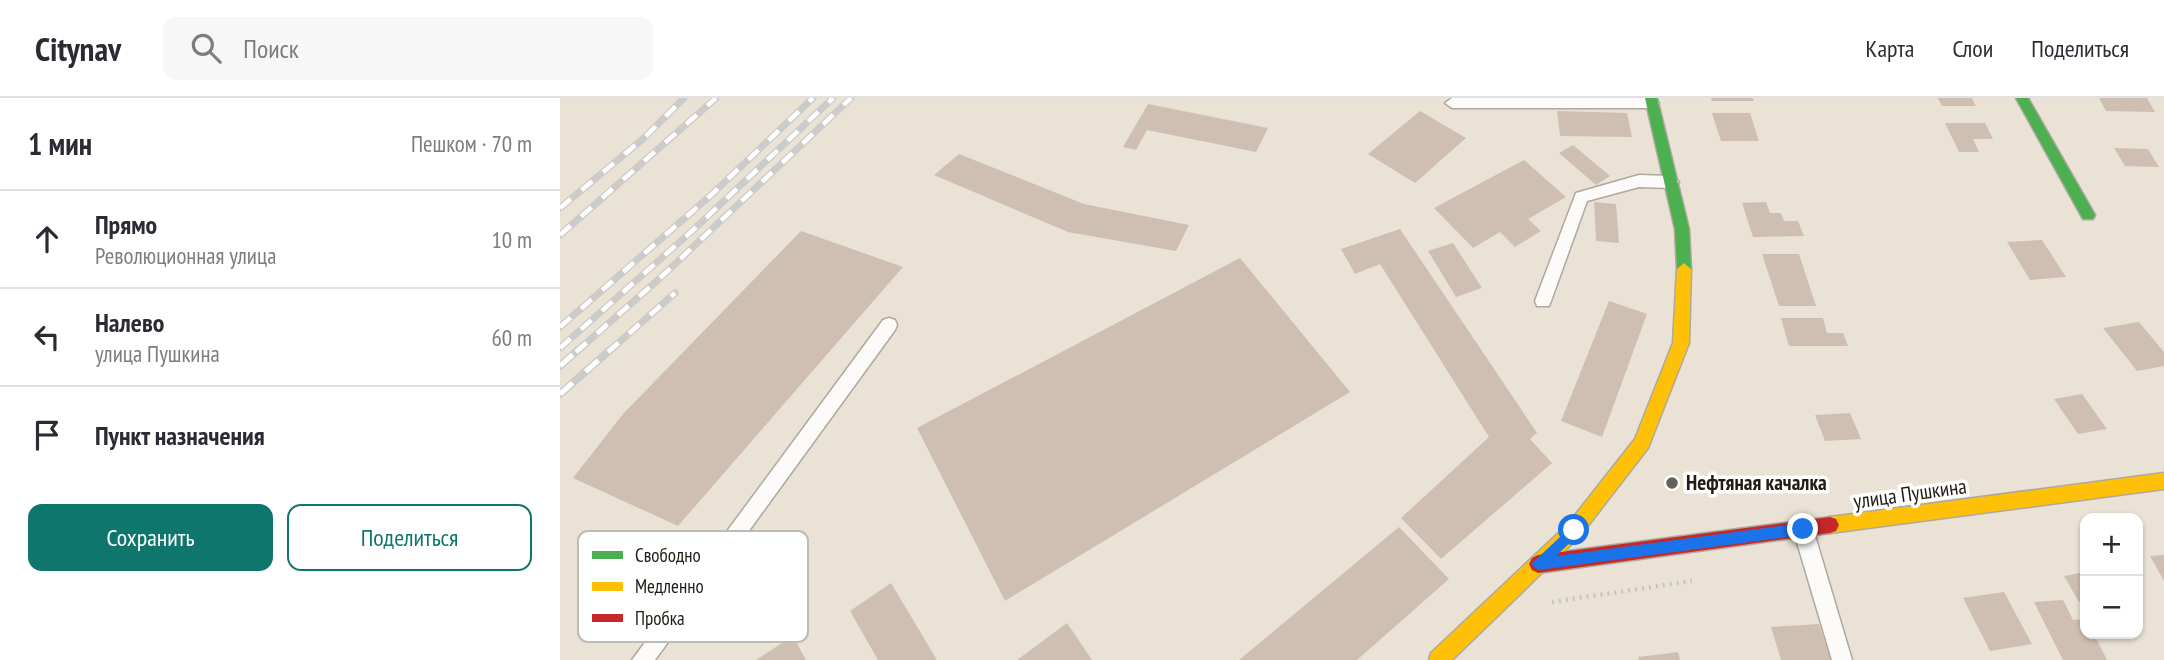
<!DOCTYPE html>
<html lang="ru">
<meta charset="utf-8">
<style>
body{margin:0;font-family:"PT Sans Narrow",sans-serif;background:#f7f7f7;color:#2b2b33}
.controls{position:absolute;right:21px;bottom:21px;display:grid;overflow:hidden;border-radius:14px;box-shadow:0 2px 5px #0004}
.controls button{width:63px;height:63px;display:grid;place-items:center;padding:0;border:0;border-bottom:2px solid #e1e1e2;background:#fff;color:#2b2b33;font:35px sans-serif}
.stop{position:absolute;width:21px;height:21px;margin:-16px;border:5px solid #1a73e8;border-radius:50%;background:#fff}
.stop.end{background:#1a73e8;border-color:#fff;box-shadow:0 2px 7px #0008}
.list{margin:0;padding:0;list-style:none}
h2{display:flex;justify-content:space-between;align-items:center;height:91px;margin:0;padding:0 28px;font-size:30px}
h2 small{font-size:23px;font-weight:400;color:#7c7c81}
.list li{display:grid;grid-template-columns:46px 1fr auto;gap:21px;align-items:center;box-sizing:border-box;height:98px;padding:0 28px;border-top:2px solid #e1e1e2}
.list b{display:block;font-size:26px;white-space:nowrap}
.list p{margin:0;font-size:23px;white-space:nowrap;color:#7c7c81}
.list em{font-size:23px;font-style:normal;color:#7c7c81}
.actions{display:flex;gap:14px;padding:21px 28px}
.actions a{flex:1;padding:16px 0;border:2px solid #0f766e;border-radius:14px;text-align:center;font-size:24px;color:#0f766e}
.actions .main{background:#0f766e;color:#fff}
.icon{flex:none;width:38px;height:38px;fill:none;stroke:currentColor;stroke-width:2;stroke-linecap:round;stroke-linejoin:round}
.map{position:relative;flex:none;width:1604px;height:562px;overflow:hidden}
header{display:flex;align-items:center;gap:42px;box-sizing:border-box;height:98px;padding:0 35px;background:#fff;border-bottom:2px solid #e1e1e2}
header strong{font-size:33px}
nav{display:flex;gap:38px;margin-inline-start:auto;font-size:24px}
.search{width:490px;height:63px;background:#f7f7f7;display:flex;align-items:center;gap:18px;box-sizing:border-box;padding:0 24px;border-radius:14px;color:#7c7c81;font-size:26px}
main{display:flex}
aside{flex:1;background:#fff}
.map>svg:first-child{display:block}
</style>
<header>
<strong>Citynav</strong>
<div class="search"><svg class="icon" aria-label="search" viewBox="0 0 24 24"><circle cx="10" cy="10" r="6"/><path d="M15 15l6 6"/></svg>Поиск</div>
<nav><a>Карта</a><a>Слои</a><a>Поделиться</a></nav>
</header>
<main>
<aside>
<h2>1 мин<small>Пешком · 70 m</small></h2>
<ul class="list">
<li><svg class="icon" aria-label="ahead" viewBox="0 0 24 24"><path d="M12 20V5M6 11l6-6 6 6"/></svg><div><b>Прямо</b><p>Революционная улица</p></div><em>10 m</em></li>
<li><svg class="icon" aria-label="left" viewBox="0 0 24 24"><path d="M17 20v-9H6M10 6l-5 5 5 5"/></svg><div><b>Налево</b><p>улица Пушкина</p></div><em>60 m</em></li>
<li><svg class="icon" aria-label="arrive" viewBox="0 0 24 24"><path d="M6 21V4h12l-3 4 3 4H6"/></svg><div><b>Пункт назначения</b></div></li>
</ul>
<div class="actions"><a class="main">Сохранить</a><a>Поделиться</a></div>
</aside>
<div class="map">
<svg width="1604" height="562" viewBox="0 0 1604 562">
<rect width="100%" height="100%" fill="#e9e2d5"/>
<path fill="#cfbfb2" d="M1151 0H1193L1194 3H1152Z
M1378 0H1412L1416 8H1382Z
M1539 0H1587L1595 14 1546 13Z
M588 6 708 30 696 54 587 32 576 52 563 49Z
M860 13 906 40 855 85 808 56Z
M997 13 1067 15 1072 39 1000 38Z
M1152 15H1190L1199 43H1161Z
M1385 25H1425L1433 41H1413L1419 54H1399Z
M1013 47 1050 78 1036 87 999 55Z
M1554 50 1588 51 1599 69 1565 68Z
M399 56 524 106 629 127 616 153 508 134 374 77Z
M964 62 1006 99 968 121 981 133 955 149 940 134 913 150 874 110Z
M1034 104 1056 106 1059 145 1036 143Z
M1206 104 1210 115H1221L1224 123H1238L1244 138 1193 139 1182 105Z
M840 131 977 335 970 341 992 365 881 461 841 420 929 339 820 166 795 176 781 151Z
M241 133 343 169 118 428 13 380 63 316Z
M1482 142 1506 179 1470 182 1447 144Z
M893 145 922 190 896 199 868 153Z
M1202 156H1239L1256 208H1219Z
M680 160 790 294 445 503 357 330Z
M1049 203 1087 216 1042 339 1001 323Z
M1221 220H1263L1267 235H1283L1288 248H1229Z
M1579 224 1604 254V268L1577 273 1543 230Z
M1522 296 1547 331 1518 336 1494 301Z
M1290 315 1301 341 1265 343 1255 317Z
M839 429 889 481 797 562H679Z
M1604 457V483L1590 458Z
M1525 474V503L1519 504 1504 478Z
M331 485 377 562H318L290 513Z
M1444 494 1472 546 1430 553 1403 500Z
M1503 502 1513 522 1525 521V536H1534L1547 562H1503L1474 504Z
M507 525 532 562H457Z
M1259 526 1271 562H1221L1211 529Z
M233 538 246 562H196Z
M1118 554 1120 562H1079L1078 559Z"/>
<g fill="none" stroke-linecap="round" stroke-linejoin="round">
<g stroke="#aea89e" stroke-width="3">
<path id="lane" d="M892 0H1092L1099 5 1092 10H892L885 5Z
M1079 77 1111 78 1119 84 1111 90 1079 89 1027 103 991 203 989 208H977L975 203 1016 95Z
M329 220 335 222 337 227 335 232 95 562H72L323 222Z
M1243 422 1250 425 1253 431 1292 562H1272L1233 431 1236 425Z"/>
</g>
<g stroke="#aea89e" stroke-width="3">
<path id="fast" d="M1085 0H1097L1129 131 1131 171 1124 177 1117 171 1115 131Z
M1456 0H1468L1535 117 1533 121H1523Z"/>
</g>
<g stroke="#aea89e" stroke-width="3">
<path id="slow" d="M1124 165 1131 171 1129 245 1088 350 1020 438 892 562H869L871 555 1008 426 1075 341 1113 245 1117 171Z
M1604 375V391L1270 435 1264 433 1261 427 1264 421 1270 419Z"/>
</g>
<g stroke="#aea89e" stroke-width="3">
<path id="jam" d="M1270 419 1276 421 1279 427 1276 433 1270 435 978 475 972 472 969 466 972 460 978 457Z"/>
</g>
<path stroke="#c7c4c0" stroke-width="4.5" stroke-dasharray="2 5" stroke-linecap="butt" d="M992 504 1132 483"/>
<use href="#lane" fill="#fcfbf9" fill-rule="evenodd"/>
<use href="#fast" fill="#4caf50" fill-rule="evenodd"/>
<use href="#slow" fill="#ffc107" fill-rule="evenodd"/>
<use href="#jam" fill="#c62828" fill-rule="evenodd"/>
<g stroke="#cdcbc7" stroke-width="7">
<path id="rail-far1" d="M0 110 84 40 124 0
M0 137 156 0
M0 229 150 98 253 0
M0 250 132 133 273 0
M16 254 99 181 291 0
M48 254 115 195"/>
</g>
<g stroke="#cdcbc7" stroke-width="8">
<path id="rail" d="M0 268 18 252
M0 296 50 252"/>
</g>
<use href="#rail-far1" stroke="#fff" stroke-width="4.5" stroke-dasharray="14" stroke-linecap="butt"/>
<use href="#rail" stroke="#fff" stroke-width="5" stroke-dasharray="17" stroke-linecap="butt"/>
</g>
<path fill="#1a73e8" d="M1243 425 1249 431 1243 437 978 472 971 466 1014 426 1019 428V436L996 458Z"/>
<circle fill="#666157" stroke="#fff" stroke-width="2.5" cx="1112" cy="385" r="7"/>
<g text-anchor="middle" stroke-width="7" stroke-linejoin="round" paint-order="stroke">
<g font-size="21" font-weight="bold" fill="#201b13" stroke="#fff" text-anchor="start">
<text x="1126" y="392">Нефтяная качалка</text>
</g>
<g font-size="21" fill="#201b13" stroke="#fff">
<text transform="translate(1350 396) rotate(-8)" y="7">улица Пушкина</text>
</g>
</g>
<rect x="18" y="433" width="230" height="111" rx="10" fill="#fff" stroke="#bcbbb8" stroke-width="2"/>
<rect x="32" y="453" width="31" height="8" fill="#4caf50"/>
<rect x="32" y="484" width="31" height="9" fill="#ffc107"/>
<rect x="32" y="516" width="31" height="8" fill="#c62828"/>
<g font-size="19" fill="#201b13">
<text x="75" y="464">Свободно</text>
<text x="75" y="495">Медленно</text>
<text x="75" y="527">Пробка</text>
</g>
</svg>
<div class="controls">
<button>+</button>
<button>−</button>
</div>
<div class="stop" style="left:1014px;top:432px"></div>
<div class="stop end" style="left:1243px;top:431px"></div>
</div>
</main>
